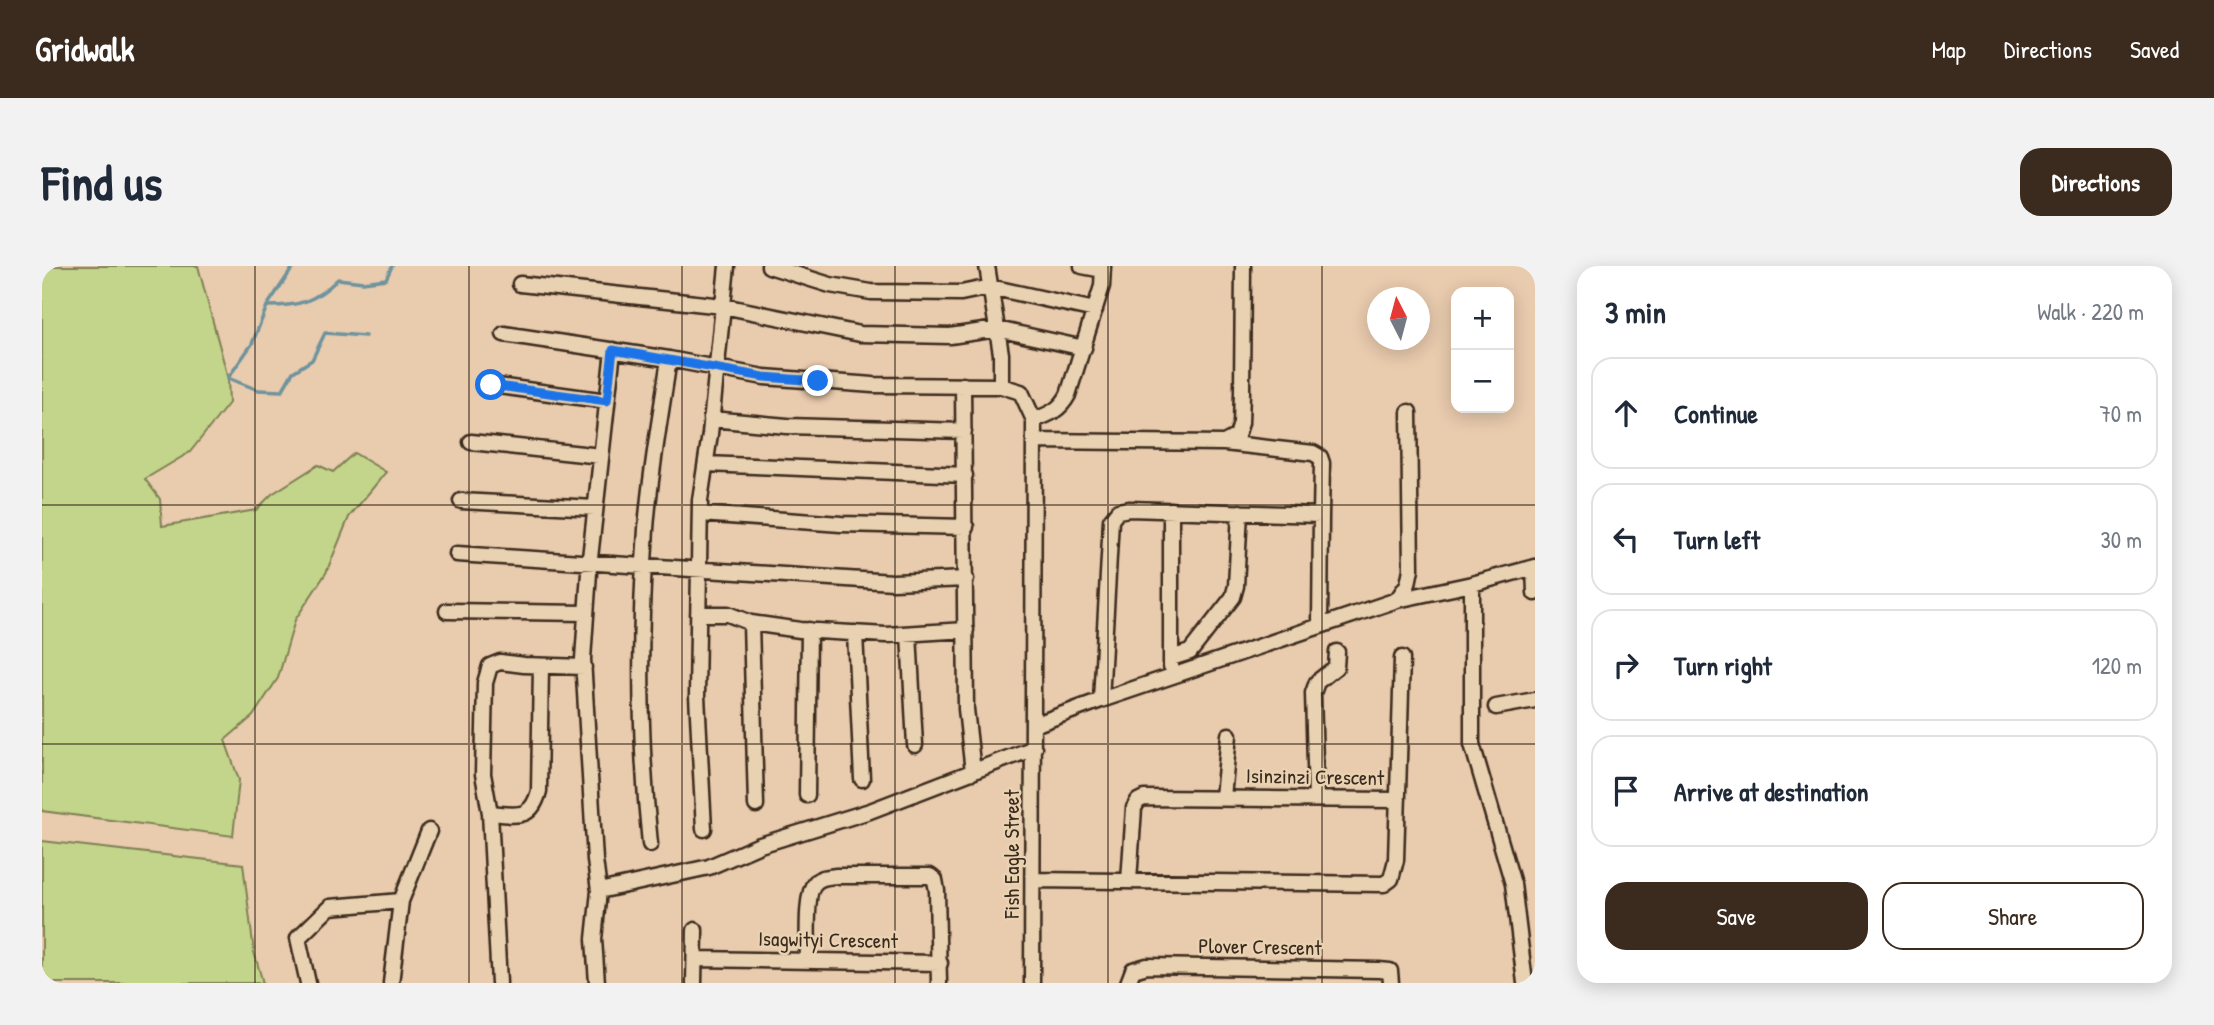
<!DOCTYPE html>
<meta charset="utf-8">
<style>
body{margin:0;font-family:"Patrick Hand",sans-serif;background:#f2f2f3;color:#1f2937}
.controls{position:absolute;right:21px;top:21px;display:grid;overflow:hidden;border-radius:14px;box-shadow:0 4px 18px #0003}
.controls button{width:63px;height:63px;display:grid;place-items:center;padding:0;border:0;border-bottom:2px solid #e0e1e3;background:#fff;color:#1f2937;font:35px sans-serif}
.compass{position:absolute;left:1325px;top:21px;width:63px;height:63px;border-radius:50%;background:#fff;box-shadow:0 4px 18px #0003;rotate:354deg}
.stop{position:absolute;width:21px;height:21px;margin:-16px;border:5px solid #1a73e8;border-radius:50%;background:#fff}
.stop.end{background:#1a73e8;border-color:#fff;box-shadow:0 2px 7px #0008}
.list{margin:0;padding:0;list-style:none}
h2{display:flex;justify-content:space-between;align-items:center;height:91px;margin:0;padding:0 28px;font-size:30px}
h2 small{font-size:23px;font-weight:400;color:#747a83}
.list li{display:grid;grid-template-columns:46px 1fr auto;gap:21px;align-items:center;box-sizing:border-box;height:112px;margin:0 14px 14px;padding:0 14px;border:2px solid #e0e1e3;border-radius:21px}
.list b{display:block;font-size:26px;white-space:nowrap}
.list em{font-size:23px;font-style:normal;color:#747a83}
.actions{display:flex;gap:14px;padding:21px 28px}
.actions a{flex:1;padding:16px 0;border:2px solid #3b2a1e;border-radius:21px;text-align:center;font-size:24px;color:#3b2a1e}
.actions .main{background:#3b2a1e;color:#fff}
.icon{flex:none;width:38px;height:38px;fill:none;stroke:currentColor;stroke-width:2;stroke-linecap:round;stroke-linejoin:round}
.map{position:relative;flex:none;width:1493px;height:717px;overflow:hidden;border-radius:21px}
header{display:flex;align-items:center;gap:42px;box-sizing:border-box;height:98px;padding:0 35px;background:#3b2a1e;color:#fff}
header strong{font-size:33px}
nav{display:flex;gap:38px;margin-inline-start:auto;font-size:24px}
.intro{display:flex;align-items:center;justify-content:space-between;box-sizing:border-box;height:168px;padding:0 42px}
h1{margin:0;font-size:49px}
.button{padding:18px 32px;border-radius:21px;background:#3b2a1e;color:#fff;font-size:24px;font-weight:700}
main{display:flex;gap:42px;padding:0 42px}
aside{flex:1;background:#fff;border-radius:21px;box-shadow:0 4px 18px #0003}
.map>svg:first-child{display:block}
</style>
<header>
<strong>Gridwalk</strong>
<nav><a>Map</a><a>Directions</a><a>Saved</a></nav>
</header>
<div class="intro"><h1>Find us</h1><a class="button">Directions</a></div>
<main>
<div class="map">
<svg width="1493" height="717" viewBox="0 0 1493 717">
<rect width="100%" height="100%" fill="#e9cbae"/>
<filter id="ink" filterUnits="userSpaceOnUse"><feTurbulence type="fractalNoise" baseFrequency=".0143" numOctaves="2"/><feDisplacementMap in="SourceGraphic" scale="14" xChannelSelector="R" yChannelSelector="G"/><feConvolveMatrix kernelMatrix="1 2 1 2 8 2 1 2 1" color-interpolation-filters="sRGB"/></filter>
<g filter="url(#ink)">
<path fill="#c3d58a" stroke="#7f8054" stroke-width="2" d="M0 0H156L186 112 187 137 148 186 103 213 118 233 120 260 214 244 230 228 276 199 291 206 312 187 344 206 307 251 284 307 253 354 236 412 211 450 183 474 197 514 191 570 0 545Z
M0 575 201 598 212 686 221 717H0Z"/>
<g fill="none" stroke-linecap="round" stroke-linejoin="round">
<path stroke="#6e939d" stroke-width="3.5" d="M252 0 225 40 210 78 186 112 216 124 240 125 251 106 270 94 283 67 323 70
M226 40C258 40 272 36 296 13L321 16 344 13 350 0"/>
<g stroke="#3b2a1e" stroke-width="19">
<path id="minor" d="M727 0 788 19 829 26 919 27 948 21 1053 44
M945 0 959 88V120
M1040 0 1061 4
M478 18 681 40 818 68 908 70 955 63 1042 82
M462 68 627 93 722 111 831 119 959 120 979 126 992 154 990 717
M449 119 565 135
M921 119 924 443 931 506
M669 153 745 160 922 165
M992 154C1008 148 1018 144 1026 129L1060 20 1061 0
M992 175 1182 177 1195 170 1199 157 1200 126 1201 0
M429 176 559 190
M1182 177 1271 187 1278 191 1280 197 1279 249
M664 198 923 209
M419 235 553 242
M1129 244V400
M658 248 799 258 924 261
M415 288 851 316 924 313
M1492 301 1493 327
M1430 318V478L1471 618 1483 717
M1355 334 1366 318 1369 303 1367 146
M405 345 544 347
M656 348H686L709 357 758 364 844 369 924 364
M709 357 714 539
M813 367 820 513
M867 368 873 479
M1129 392 1148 386 1191 331 1194 320 1198 246
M1059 434 1069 254 1076 245 1087 243 1279 249 1278 359
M1454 441 1493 434
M992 459 1059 434 1355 334 1430 318 1493 301
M765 529 767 364
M1181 531 1187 469
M1274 533 1271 427 1275 416 1294 401 1295 386
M448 547C474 549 489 555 497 525L499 400
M662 563 655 430 658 234 668 168 685 0
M608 578C597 474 597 367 604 263 608 206 619 149 627 93
M991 614 1342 618 1349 613 1354 594 1360 392
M1087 615 1092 542 1096 535 1102 532 1356 534
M557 625 667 601 718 579 828 545 992 482
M653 693 898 697
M766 695C766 680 763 626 773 617 778 611 786 611 794 610H888L893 614 895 625 897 717
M266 717 256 672 288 641 359 635
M349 717 359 635 387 565
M457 717 448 547 441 508 443 417 448 400 458 396 482 399 542 401
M555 717 552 673 557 625 553 594 541 393 548 292 571 84
M652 717 653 664
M1086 717 1091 704 1105 700 1337 704 1348 705 1349 717"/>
</g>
<use href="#minor" stroke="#e9d2b2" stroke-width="14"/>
</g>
</g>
<g fill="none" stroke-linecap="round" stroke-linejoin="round" filter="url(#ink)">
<path stroke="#1a73e8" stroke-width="9" d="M449 119 565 135 571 84 722 111 776 115"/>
</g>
<path fill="none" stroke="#3b2a1e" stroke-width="2" stroke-opacity="0.55" d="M213 0V717M427 0V717M640 0V717M853 0V717M1066 0V717M1280 0V717M0 239H1493M0 478H1493"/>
<g text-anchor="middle" stroke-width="5" stroke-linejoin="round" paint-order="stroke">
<g font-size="21" fill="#3b2a1e" stroke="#e9d2b2">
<text transform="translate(1273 511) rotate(1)" y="7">Isinzinzi Crescent</text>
<text transform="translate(970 588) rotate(-90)" y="7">Fish Eagle Street</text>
<text transform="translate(786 674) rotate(1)" y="7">Isagwityi Crescent</text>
<text transform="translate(1218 681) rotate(1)" y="7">Plover Crescent</text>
</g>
</g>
</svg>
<div class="controls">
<button>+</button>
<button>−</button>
</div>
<svg class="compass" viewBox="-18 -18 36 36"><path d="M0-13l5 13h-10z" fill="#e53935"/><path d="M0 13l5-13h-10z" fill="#747a83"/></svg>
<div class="stop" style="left:449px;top:119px"></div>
<div class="stop end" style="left:776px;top:115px"></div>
</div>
<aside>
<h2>3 min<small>Walk · 220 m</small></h2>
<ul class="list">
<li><svg class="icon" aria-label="ahead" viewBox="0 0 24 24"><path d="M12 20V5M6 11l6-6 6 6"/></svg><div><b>Continue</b></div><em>70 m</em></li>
<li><svg class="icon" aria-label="left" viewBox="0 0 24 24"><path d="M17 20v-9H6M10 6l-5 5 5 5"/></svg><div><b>Turn left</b></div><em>30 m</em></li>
<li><svg class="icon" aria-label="right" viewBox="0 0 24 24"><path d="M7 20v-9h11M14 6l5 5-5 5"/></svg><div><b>Turn right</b></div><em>120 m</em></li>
<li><svg class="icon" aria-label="arrive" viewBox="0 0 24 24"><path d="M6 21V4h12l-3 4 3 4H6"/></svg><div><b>Arrive at destination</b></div></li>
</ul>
<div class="actions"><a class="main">Save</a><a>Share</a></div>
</aside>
</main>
